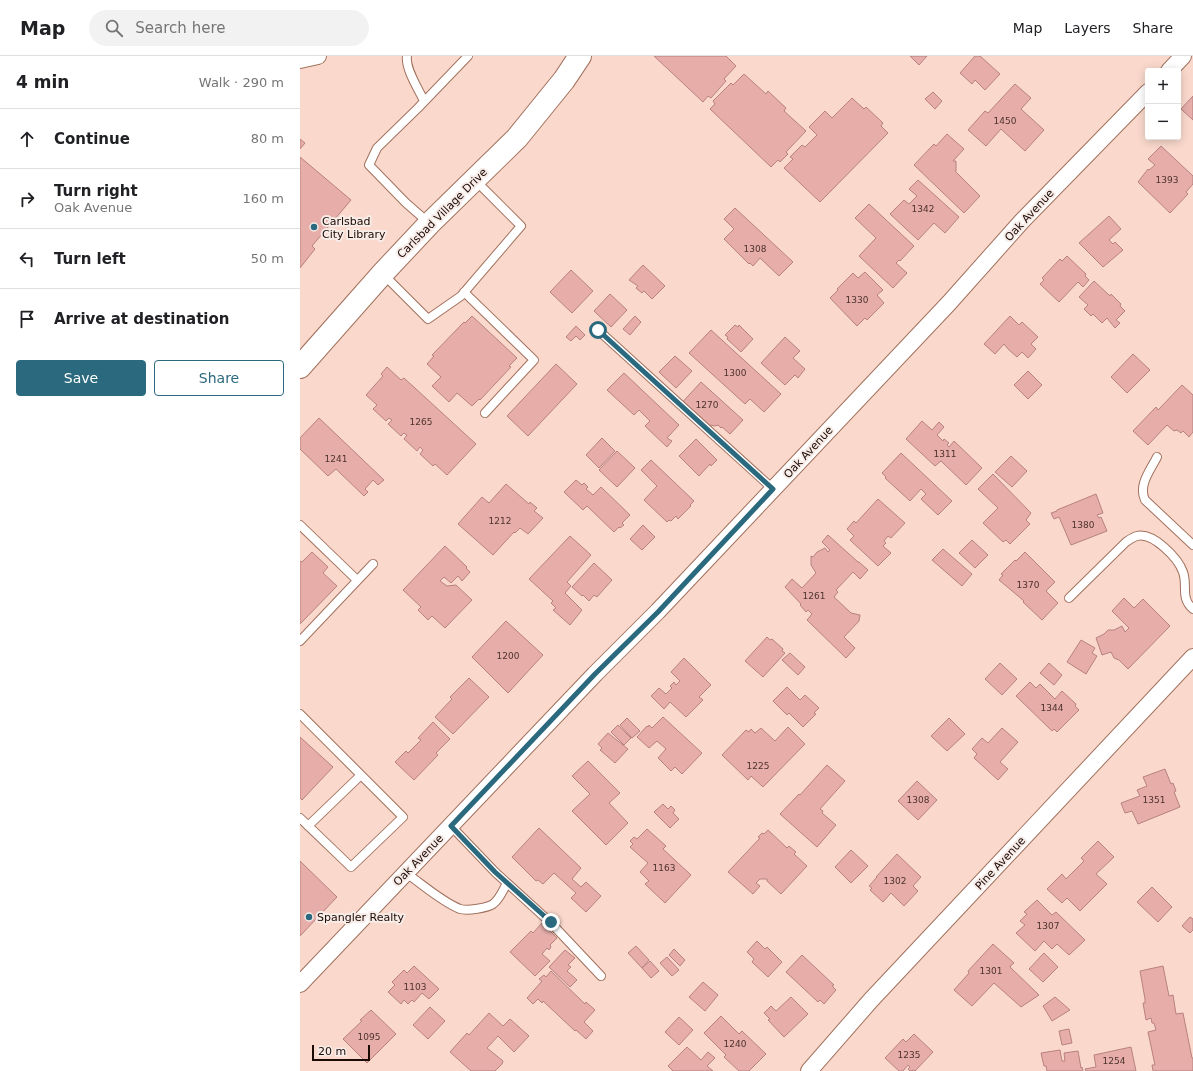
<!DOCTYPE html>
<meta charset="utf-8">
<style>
body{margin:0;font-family:"DejaVu Sans",sans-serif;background:#f2f2f2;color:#202124}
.controls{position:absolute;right:12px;top:12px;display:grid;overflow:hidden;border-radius:4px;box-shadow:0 2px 10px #0003}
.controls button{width:36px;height:36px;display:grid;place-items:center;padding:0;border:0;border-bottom:1px solid #e0e0e0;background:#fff;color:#202124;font:20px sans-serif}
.scale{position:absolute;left:12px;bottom:10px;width:58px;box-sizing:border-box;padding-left:4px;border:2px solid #1c0a04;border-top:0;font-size:11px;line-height:14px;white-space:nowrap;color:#1c0a04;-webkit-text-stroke:3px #f7ece7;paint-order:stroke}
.stop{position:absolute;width:12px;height:12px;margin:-9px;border:3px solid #2a697e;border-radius:50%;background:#fff}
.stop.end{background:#2a697e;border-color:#fff;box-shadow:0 1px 4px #0008}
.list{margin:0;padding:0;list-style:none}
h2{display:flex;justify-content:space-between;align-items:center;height:52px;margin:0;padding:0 16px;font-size:17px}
h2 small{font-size:13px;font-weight:400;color:#757577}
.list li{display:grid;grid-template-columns:26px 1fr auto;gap:12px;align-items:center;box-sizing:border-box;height:60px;padding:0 16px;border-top:1px solid #e0e0e0}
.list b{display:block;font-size:15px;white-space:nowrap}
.list p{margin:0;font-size:13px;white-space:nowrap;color:#757577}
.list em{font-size:13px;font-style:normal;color:#757577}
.actions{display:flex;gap:8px;padding:12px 16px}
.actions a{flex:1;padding:9px 0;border:1px solid #2a697e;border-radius:4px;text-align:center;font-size:14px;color:#2a697e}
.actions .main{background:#2a697e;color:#fff}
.icon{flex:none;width:22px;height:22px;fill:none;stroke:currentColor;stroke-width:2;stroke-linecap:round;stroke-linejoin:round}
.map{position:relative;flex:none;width:893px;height:1015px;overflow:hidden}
header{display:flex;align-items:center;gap:24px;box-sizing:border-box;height:56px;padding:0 20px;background:#fff;border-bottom:1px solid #e0e0e0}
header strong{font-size:19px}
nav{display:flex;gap:22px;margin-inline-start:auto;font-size:14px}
.search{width:280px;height:36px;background:#f2f2f2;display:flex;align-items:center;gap:10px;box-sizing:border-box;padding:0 14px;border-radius:22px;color:#757577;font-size:15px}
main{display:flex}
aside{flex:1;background:#fff}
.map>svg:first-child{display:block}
</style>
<header>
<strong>Map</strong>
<div class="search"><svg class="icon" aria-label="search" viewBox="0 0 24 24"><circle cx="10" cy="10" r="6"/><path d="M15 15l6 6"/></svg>Search here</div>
<nav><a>Map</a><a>Layers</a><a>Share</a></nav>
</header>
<main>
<aside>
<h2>4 min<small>Walk · 290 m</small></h2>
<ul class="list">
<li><svg class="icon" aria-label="ahead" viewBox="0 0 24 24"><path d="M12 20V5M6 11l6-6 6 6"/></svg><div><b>Continue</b></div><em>80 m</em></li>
<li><svg class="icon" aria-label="right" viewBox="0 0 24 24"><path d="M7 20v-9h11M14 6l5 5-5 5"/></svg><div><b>Turn right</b><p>Oak Avenue</p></div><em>160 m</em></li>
<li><svg class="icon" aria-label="left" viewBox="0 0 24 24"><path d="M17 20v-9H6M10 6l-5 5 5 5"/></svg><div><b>Turn left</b></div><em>50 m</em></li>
<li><svg class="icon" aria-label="arrive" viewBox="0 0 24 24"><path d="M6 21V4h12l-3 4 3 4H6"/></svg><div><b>Arrive at destination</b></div></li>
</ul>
<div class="actions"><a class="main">Save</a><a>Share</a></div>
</aside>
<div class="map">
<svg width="893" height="1015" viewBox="0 0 893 1015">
<rect width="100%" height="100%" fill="#fad9cc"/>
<path fill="#e6ada9" stroke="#b8817e" d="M354 0H426L436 10 424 23 426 25 411 42 408 40 403 46Z
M610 0H627L619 9Z
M675 0H680L700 18 685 34 675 24 672 28 660 17Z
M444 18 466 38 468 35 486 52 484 55 506 75 486 96 488 98 480 106 478 104 471 111 410 53 415 48 413 45 431 27 433 29Z
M715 28 731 42 721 53 744 74 725 95 701 73 686 90 668 74 685 55 688 57Z
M633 36 642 45 635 53 625 43Z
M893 40V64L881 53Z
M552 42 564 53 566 51 583 67 581 70 588 77 520 146 484 112 493 103 490 101 502 89 505 91 517 79 509 71 525 55 532 62Z
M647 78 664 93 653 105H656V115H655L680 140 664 157 614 109 634 88 636 90Z
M0 83 5 87 0 93Z
M861 90 893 120V128L886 136 888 138 870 157 838 126 848 113 849 114 855 109 848 103Z
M0 101 51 144 12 190 15 193 0 212Z
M618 124 659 161 645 177 634 167 618 184 590 158 604 144 609 148 617 140 609 133Z
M569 148 614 190 600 205 599 204 596 207 607 217 593 232 559 200 576 182 555 162Z
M435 152 493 206 479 220 460 202 453 210 450 207 449 208 424 183 434 173 424 163Z
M809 160 821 173 809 184 813 188 815 186 823 194 803 211 779 187Z
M767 200 786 218 785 220 789 224 783 231 778 226 759 246 740 228 744 224 742 222 760 203 762 205Z
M343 209 365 230 352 243 344 235 342 237 336 232 338 230 329 224Z
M271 214 293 235 272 257 250 236Z
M565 216 583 234 577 239 584 247 567 264 565 262 557 270 530 242 538 234 537 233 553 217 558 222Z
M794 225 810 240 811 238 821 248 820 250 825 255 816 264 820 267 815 272 807 262 802 267 793 258 791 260 784 253 788 249 779 241Z
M310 238 327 254 311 271 294 255Z
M172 260 217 302 209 310 211 311 180 344 179 343 172 350 157 337 149 346 132 330 141 321 127 308 134 300 132 299 164 266 165 267Z
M335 260 341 266 330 279 323 273Z
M710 260 719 269 722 266 738 281 731 288 736 293 728 302 722 296 717 301 708 293 704 288 695 298 684 288Z
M435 269 438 271 439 269 453 283 441 296 427 283 428 281 425 279Z
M276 270 285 279 280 284 276 280 271 285 266 281Z
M411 274 481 338 464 356 450 343 445 348 389 297Z
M485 281 500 295 493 302 505 313 498 322 495 319 485 329 461 307Z
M833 298 850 314 827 337 811 321Z
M375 300 392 315 376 332 359 316Z
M256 308 277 328 228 380 207 360Z
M87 311 101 324 104 322 176 388 147 419 135 408 133 410 120 398 123 394 120 391 117 395 104 383 107 379 104 377 101 380 88 368 92 364 89 362 86 365 73 353 77 349 66 339 83 320 81 318Z
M728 315 742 329 728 343 714 329Z
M324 317 379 369 367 382 372 385 367 391 345 370 350 365 339 354 334 359 307 334Z
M401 326 443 364 430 378 422 371 421 372 418 369 415 370 410 369 404 375 378 351Z
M882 329 893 339V376L889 381 883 375 881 377 877 374 874 375 867 369 848 389 833 375 856 351 858 354Z
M19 362 84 424 78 429 73 424 65 433 68 436 64 440 36 413 28 420 0 393V382Z
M622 365 632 374 639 366 644 371 637 379 643 385 644 383 649 387 647 389 649 391 654 385 682 412 666 429 641 405 635 410 606 383Z
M302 382 315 395 299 412 286 399Z
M396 383 417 404 411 410 410 408 399 420 379 400Z
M317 395 335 412 317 431 299 414Z
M601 397 652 445 638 459 621 443 626 438 621 433 610 445 585 422 586 421 582 417Z
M711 400 727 415 712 431 695 416Z
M351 404 394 445 390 449 391 450 378 463 376 460 371 465 369 464 367 466 344 444 357 430 341 414Z
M693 418 731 457 726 464 730 468 710 488 706 484 703 486 683 467 698 452 678 433Z
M276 424 282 429 284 427 288 431 286 433 293 439 301 431 330 459 322 467 324 469 320 472 319 471 314 476 287 450 283 454 264 436Z
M206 428 229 448 230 446 237 452 234 455 243 462 228 478 220 472 215 477 214 476 193 499 158 468 182 441 189 447Z
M796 438 803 457 797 459 799 462 801 461 807 475 771 489 759 461 754 463 751 457 757 455V454Z
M578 443 605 467 591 482 588 480 584 485 586 487 583 490 591 497 578 510 550 484 554 480 547 473 554 465 556 467Z
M343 469 355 481 342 494 330 483Z
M528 479 558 506H559L568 514 560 523 553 516 536 534 538 536 534 541 551 557 560 559 559 565 544 581 555 592 546 602 507 564 512 558 508 554 506 556 500 549 501 548 485 531 492 523 502 532 516 517 511 509V500L513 501 517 496 525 492 528 496 530 494 522 486Z
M270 480 291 499 267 526 271 530 265 537 282 554 270 569 253 554 256 552 251 547 253 545 229 523Z
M672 484 688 499 675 512 659 497Z
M145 490 167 511 166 512 170 516 162 525 158 520 151 527 144 521 140 525 147 530 156 529 172 544 145 572 132 560 128 564 118 554 121 551 103 534Z
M643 493 672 518 662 530 632 504Z
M12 496 28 511 23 517 37 530 0 568V505L2 506Z
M725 496 755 526 746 535 758 547 742 564 723 546 724 545 699 524 703 519 701 518 715 504 716 505Z
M294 507 312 524 297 541 294 539 289 545 283 539 282 540 272 531Z
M824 542 834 552 843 543 870 570 828 613 819 604 814 602 811 596 802 599 796 582 804 578 808 574H814L822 570 825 576 829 572 812 555Z
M206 565 243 599 208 637 172 601Z
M467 581 470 584 472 583 483 593 482 595 485 597 463 621 445 605Z
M781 584 795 592 792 597 797 600 786 618 767 606Z
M490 597 505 611 498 619 482 604Z
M384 602 411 629 399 641 403 644 386 661 370 646 364 653 351 640 359 632 366 638 372 632 370 630 374 626 376 629 380 625 371 616Z
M700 607 717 623 702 639 685 623Z
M749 607 762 619 754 629 740 617Z
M169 622 189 641 153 678 135 661 152 643 150 641Z
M730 626 736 632 740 628 755 643 762 635 776 648 775 650 779 654 757 676 754 673 752 675 716 640Z
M487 631 500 644 505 639 519 652 514 657 516 658 503 671 489 657 487 659 473 645Z
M363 661 402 697 382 718 375 711 371 715 358 702 366 693 357 685 349 692 337 681 347 670 348 671 349 669 352 672Z
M327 662 340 675 332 682 320 669Z
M649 662 665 678 647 695 631 680Z
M133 666 150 683 136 697 138 699 114 724 95 706 106 695 108 697 121 684 118 682Z
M318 669 331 682 324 689 311 676Z
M488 671 505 688 463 731 451 720 448 724 422 699 446 674 449 676 451 673 455 677 461 672 475 685Z
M702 672 718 686 700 706 708 713 698 724 674 702 677 698 672 693 682 682 688 687Z
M308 677 328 693 315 707 300 694 302 692 298 688Z
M0 681 33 711 2 744 0 742Z
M288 705 320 737 309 747 328 767 306 789 272 755 290 738 272 720Z
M527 709 545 725 520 753 523 755 522 757 536 769 517 791 480 758 499 738 500 739Z
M865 713 871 728 873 727 876 735 874 736 880 751 838 768 832 755 825 757 821 747 840 740 837 734 847 730 843 721Z
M617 725 637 744 618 764 598 745Z
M363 748 368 753 371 750 375 754 373 757 379 763 370 772 354 756Z
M239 772 281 812 272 823 281 831 286 826 301 840 286 856 271 842 276 837 254 817 243 828 238 824 236 825 212 801Z
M347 773 366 790 363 793 391 819 365 847 345 828 349 825 340 816 348 807 330 791 333 788 330 785 334 781 337 783Z
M468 774 487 792 489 790 496 796 494 798 507 810 481 838 467 825V823H460L456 827 460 830 453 838 428 816 460 782 458 781 462 777 464 778Z
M798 785 814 801 796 818 807 828 780 855 767 842 762 847 747 833 762 818 766 823 784 805 781 802Z
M551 794 568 810 551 827 535 811Z
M597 798 621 821 613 830 618 835 604 850 591 837 583 846 570 834 572 832 569 830 577 821H576Z
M0 805 37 841 0 880Z
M852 831 872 851 858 866 837 846Z
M737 844 752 859 756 856 785 884 769 899 757 888 752 893 744 885 735 895 716 877 725 869 720 865 727 858 724 856Z
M890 861 893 863V874L890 877 882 870Z
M242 867 257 882 250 889 251 891 249 894 247 892 242 898 250 905 235 920 210 896 231 875 233 877Z
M457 885 465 893 467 891 482 906 468 921 452 906 454 903 447 896Z
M693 888 714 907 710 910 711 912 739 939 721 951 694 927 672 950 654 934 669 917 668 915Z
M336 890 349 904 342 912 328 897Z
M374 893 385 904 380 910 369 899Z
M265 894 275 902 268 909 271 911 267 915 277 924 270 931 249 911Z
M744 897 758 911 743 926 729 913Z
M502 899 534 929 532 930 536 934 524 948 520 944 518 946 486 916Z
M367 901 379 914 372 920 360 907Z
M350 905 359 915 351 922 342 912Z
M114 910 139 933 129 943 122 937 114 946 112 944 108 948 104 944 101 948 88 936 95 929 92 926 104 914 107 917Z
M863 910 869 940 873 939 876 958 883 957 892 1002H893V1015H853L852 1009H855L848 976 856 974 854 967H852L851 962 846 964 843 947H845V943L840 915Z
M251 915 285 948 286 946 295 954 284 966 293 975 286 983 276 974 275 975 243 945 242 947 238 943 233 948 227 942 242 925 239 923 244 919 246 921Z
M403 926 418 939 405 955 389 941Z
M491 941 508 958 484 981 468 964 470 963 464 957 471 950 476 955Z
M755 941 770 954 752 965 743 950Z
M130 951 145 965 128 983 113 969Z
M71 954 96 978 67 1007 43 983 62 965 60 964Z
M189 957 203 970 210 963 229 980 214 996 198 980 187 992 203 1005 202 1008 195 1015H171L150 996 167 977 169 979Z
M421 960 439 978 442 975 466 998 449 1015H439L424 1001 426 999 404 977Z
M379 961 393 974 379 989 365 976Z
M769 973 772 987 762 989 759 975Z
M614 978 633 996 615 1015 614 1014 610 1015 608 1013 610 1011 608 1009 603 1015H599L585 1002 603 983 606 986Z
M387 991 401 1004 408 996 415 1002 407 1010 413 1015H373L368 1010Z
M831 991 836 1015H786L785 1013 796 1011 794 999Z
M760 994 762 1005H765L764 997 778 995 781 1012 782 1011 783 1015H747L746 1010H744L741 997Z"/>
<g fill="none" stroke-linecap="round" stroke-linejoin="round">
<g stroke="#a2715e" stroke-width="10">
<path id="lane" d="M107 0C105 13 119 34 124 45
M129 167 106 147 69 109 77 92 118 52 168 0
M83 218 128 263 161 240 221 170 176 125
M164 236 234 304 185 357
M298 274 473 433
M857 401C850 415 838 429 845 444L893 489
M0 469 57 524
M769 542 826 486C829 484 833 481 837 480 853 476 878 502 883 516 888 530 880 542 893 553
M0 585 73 508
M0 658 103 761 51 811 0 762
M8 770 61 719
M151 770 195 816 251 867 301 920
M106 817C122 828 142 846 160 853 168 855 187 852 193 848 200 843 203 834 207 827"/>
</g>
<g stroke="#a2715e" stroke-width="18">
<path id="street" d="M0 4 18 0
M869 15 883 0
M0 928 295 618 358 555 649 247 722 165 848 36
M509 1015 571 944 893 601"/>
</g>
<g stroke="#a2715e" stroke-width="24">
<path id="primary" d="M0 311 83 217 129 168 217 82 264 24 280 0"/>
</g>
<use href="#lane" stroke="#fff" stroke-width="8"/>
<use href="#street" stroke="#fff" stroke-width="16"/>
<use href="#primary" stroke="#fff" stroke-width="22"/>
</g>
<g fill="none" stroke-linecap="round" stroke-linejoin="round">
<path stroke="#2a697e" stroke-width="5" d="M251 866 195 816 151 770 295 618 358 556 473 433 298 274"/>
</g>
<g fill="#2a697e" stroke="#f7ece7" stroke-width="1.5">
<circle cx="14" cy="171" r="4"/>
<circle cx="9" cy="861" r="4"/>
</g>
<g text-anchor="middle" stroke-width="4" stroke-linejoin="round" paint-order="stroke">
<g font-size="9" fill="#4e332d">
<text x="705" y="68">1450</text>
<text x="867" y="127">1393</text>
<text x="623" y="156">1342</text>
<text x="455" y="196">1308</text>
<text x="557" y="247">1330</text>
<text x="435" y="320">1300</text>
<text x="407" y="352">1270</text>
<text x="121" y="369">1265</text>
<text x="645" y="401">1311</text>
<text x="36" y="406">1241</text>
<text x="200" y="468">1212</text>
<text x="783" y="472">1380</text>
<text x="728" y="532">1370</text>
<text x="514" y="543">1261</text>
<text x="208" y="603">1200</text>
<text x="752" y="655">1344</text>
<text x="458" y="713">1225</text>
<text x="618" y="747">1308</text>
<text x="854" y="747">1351</text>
<text x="364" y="815">1163</text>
<text x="595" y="828">1302</text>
<text x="748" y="873">1307</text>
<text x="691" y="918">1301</text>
<text x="115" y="934">1103</text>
<text x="69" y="984">1095</text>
<text x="435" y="991">1240</text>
<text x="609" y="1002">1235</text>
<text x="814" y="1008">1254</text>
</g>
<g font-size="11" fill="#1c0a04" stroke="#f7ece7">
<text transform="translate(142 157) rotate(-45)" y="4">Carlsbad Village Drive</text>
<text transform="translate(729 159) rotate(-47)" y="4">Oak Avenue</text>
<text transform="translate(508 396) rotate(-47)" y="4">Oak Avenue</text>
<text transform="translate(118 804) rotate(-46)" y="4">Oak Avenue</text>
<text transform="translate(700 807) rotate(-47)" y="4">Pine Avenue</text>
</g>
<g font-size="11" fill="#1c0a04" stroke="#f7ece7" text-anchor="start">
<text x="22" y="169">Carlsbad<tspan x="22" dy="13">City Library</tspan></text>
<text x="17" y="865">Spangler Realty</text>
</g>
</g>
</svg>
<div class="controls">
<button>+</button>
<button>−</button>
</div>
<div class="scale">20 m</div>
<div class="stop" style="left:298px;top:274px"></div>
<div class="stop end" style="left:251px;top:866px"></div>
</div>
</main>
